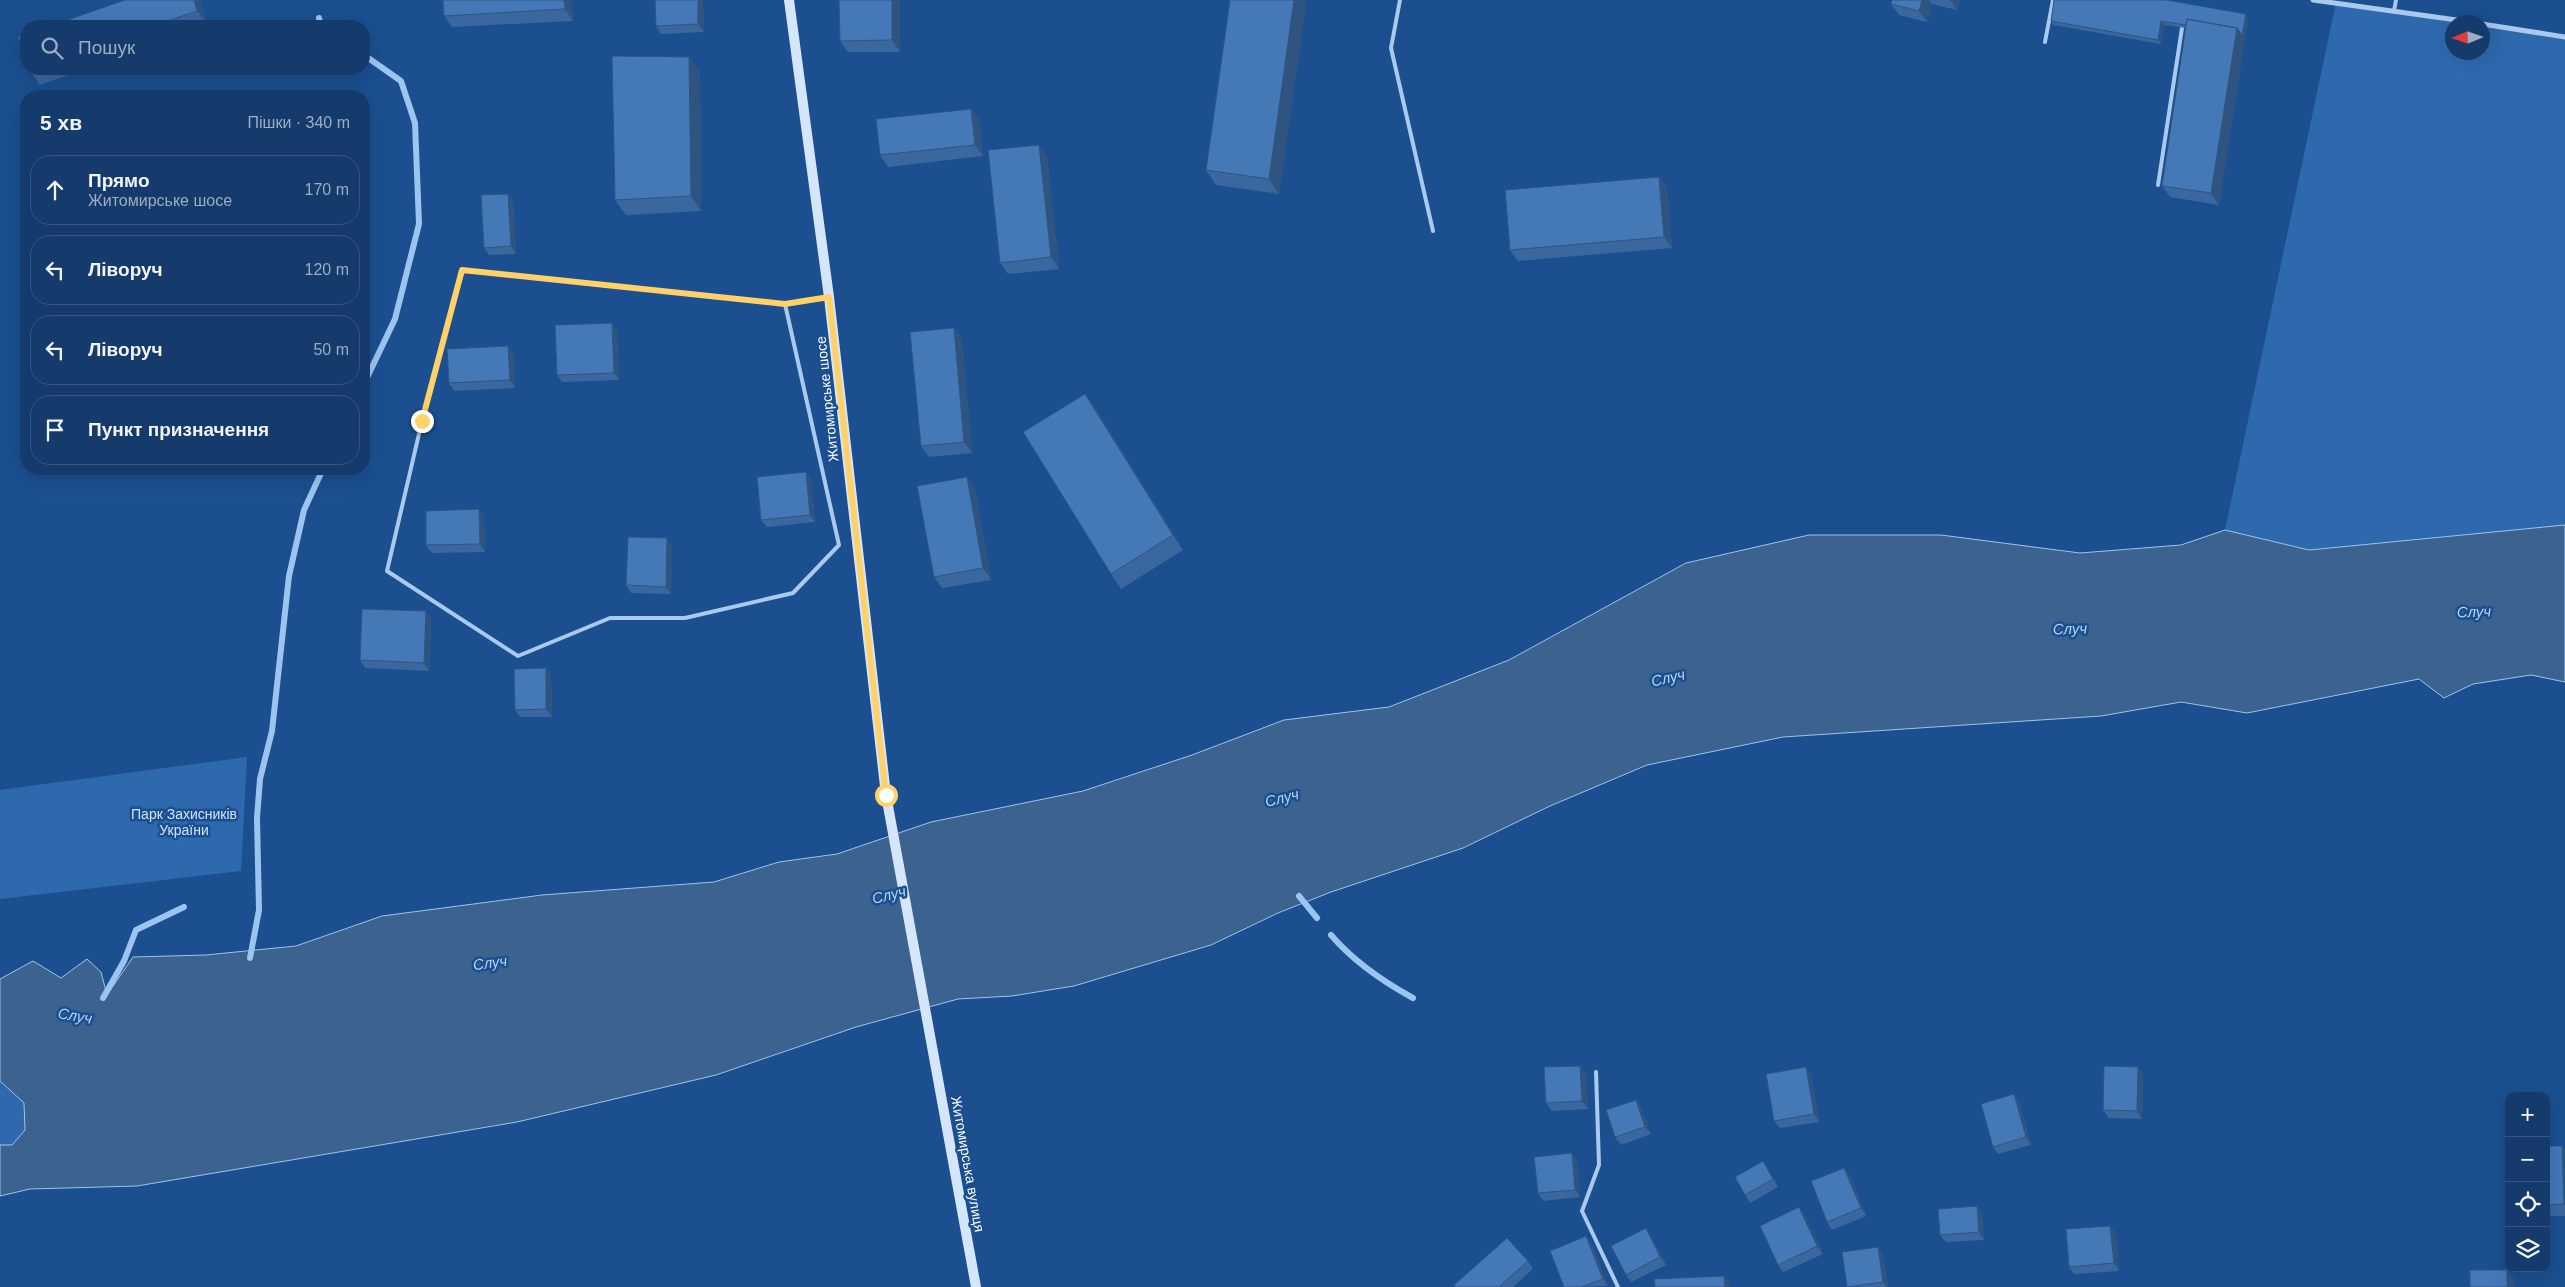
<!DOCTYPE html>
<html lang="uk">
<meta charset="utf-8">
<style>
body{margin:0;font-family:Arial,sans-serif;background:#1d4271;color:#f1f3f6}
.controls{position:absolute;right:15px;bottom:15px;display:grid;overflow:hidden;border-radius:10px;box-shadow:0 5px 20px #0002}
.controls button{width:45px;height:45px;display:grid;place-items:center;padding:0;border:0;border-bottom:1px solid #33557e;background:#143b6b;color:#f1f3f6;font:25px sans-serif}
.compass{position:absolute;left:2445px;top:15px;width:45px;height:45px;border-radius:50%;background:#143b6b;box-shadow:0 5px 20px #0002;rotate:268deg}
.stop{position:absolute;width:15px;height:15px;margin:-11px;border:4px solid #ffd166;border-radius:50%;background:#fff}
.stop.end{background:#ffd166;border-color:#fff;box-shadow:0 1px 5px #0008}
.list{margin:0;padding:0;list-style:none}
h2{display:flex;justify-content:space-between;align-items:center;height:65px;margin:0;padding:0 20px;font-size:21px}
h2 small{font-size:16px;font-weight:400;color:#9dadc1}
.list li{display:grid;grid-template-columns:32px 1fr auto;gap:15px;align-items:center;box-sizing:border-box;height:70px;margin:0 10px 10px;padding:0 10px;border:1px solid #33557e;border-radius:20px}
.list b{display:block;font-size:19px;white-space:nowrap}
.list p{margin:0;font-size:16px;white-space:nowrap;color:#9dadc1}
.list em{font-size:16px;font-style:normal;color:#9dadc1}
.icon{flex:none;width:28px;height:28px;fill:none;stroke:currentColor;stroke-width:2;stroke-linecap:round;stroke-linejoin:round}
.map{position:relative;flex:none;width:2565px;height:1287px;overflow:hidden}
.search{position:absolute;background:#143b6b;box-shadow:0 5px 20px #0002;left:20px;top:20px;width:350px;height:55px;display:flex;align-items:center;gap:12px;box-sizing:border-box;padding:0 18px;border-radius:20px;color:#9dadc1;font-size:19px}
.panel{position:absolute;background:#143b6b;box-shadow:0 5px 20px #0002;left:20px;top:90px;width:350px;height:385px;border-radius:20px}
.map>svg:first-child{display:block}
</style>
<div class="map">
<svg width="2565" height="1287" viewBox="0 0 2565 1287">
<rect width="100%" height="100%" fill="#1b4f8f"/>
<path fill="#2e69ad" d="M2336 2 2471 22H2452V52H2482L2483 24 2565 37V525L2309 550 2225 530Z
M247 757 241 871 0 899V790Z
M0 1081 24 1103 25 1130 12 1145H0Z"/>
<path fill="#3c6290" stroke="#9cc4f0" d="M2565 525V682L2531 675 2473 684 2444 698 2419 679 2247 713 2181 702 2101 716 1783 737 1647 765 1550 806 1463 848 1331 892 1278 913 1211 945 1074 986 1012 996 958 999 856 1027 716 1075 517 1122 137 1186 30 1189 0 1196V1145H12L25 1130 24 1103 0 1081V979L33 961 61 978 87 959 101 972 107 995 133 957 206 955 296 946 382 916 542 895 714 882 779 862 837 854 931 822 1083 791 1192 755 1284 720 1389 707 1509 660 1686 563 1809 535H1941L2080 553 2181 545 2225 530 2309 550Z"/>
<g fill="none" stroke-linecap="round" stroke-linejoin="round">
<path stroke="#9cc4f0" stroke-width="6" d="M319 18 321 26
M364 55 401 81 415 123 419 224 395 319 364 384
M1299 896 1317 918
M1331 935C1354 962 1382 981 1413 998
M250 958 259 910 257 818 260 779 272 731 289 576 304 510 323 469
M103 998 124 961 136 930 184 907"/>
<path stroke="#a9c9ee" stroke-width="4" d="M1400 0 1391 48 1433 231
M2394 11 2396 0
M2045 42 2053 0
M2158 185 2182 28
M785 304 839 545 793 593 685 618H610L518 656 387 571 422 421 462 270 785 304 827 298
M1596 1072 1599 1165 1582 1211 1618 1287"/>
<path stroke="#a9c9ee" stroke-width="5" d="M2313 0 2471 22
M2482 24 2565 37"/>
<path stroke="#d6e6fa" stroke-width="10" d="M789 0 829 297 886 795 976 1287"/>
</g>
<path fill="#3a679d" d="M199 0 208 26H50Z
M571 0 573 21 452 27 444 16Z
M703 0 704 32 661 34 656 26Z
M839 0H900V52H848L840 41Z
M1892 0H1960L1957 10 1932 4 1927 22 1899 15 1891 4Z
M1306 4 1279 194 1216 185 1206 170Z
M2248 18 2219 205 2170 197 2162 186 2186 28 2164 25 2161 44 2053 25 2051 21Z
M29 69H85L40 85Z
M700 72 701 211 626 215 615 200Z
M971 109 979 120 983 156 888 167 880 155Z
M1047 156 1059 269 1008 274 1000 263Z
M1659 177 1667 188 1672 248 1518 261 1510 250Z
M508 194 513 201 516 254 489 255 484 248Z
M612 323 617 331 619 380 562 382 557 375Z
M954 328 962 339 972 453 929 457 921 446Z
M514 354 515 388 454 391 449 383Z
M1085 394 1096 409 1183 550 1121 589 1111 574Z
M806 472 811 480 815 522 767 527 761 520Z
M975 488 991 580 942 588 934 577Z
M479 509 484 517 485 552 432 553 426 545Z
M672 546 671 594 631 593 626 585Z
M431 619 429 671 365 668 360 660Z
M546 668 551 676 552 717H520L515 710Z
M1806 1067 1811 1075 1819 1122 1780 1128 1774 1121Z
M2138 1067 2143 1074 2142 1119 2109 1118 2103 1110Z
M1586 1073 1588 1109 1552 1111 1546 1103Z
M2014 1094 2019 1102 2031 1145 1998 1154 1993 1147Z
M1636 1100 1641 1107 1651 1134 1621 1145 1615 1137Z
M2546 1146H2562L2565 1149V1216H2546Z
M1577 1161 1580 1197 1543 1201 1538 1193Z
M1763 1161 1768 1169 1778 1187 1750 1203 1745 1195Z
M1850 1175 1866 1216 1832 1230 1827 1222Z
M1982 1214 1984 1240 1946 1242 1940 1235Z
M1805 1215 1823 1254 1783 1272 1778 1265Z
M2110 1226 2116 1233 2119 1271 2074 1274 2069 1267Z
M1586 1236 1592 1244 1608 1286 1564 1287Z
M1651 1236 1666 1265 1631 1282 1626 1275Z
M1878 1247 1883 1255 1888 1287H1847Z
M1528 1261 1533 1269 1513 1287H1456Z"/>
<path fill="#305480" d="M194 0H199L208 26 197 11Z
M564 0H571L573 21 565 9Z
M698 0H703L704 32 698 24Z
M892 0H900V52L892 40Z
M1294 0H1304L1306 4 1279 194 1269 179Z
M1922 0H1929L1932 4 1927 22 1919 11Z
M1950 0H1960L1957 10Z
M2246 14 2248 18 2219 205 2211 193 2237 28Z
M2161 21 2164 25 2161 44 2158 40Z
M689 57 700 72 701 211 691 196Z
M971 109 979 120 983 156 975 145Z
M1039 145 1047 156 1059 269 1051 257Z
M1659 177 1667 188 1672 248 1664 237Z
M508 194 513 201 516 254 511 246Z
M612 323 617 331 619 380 614 373Z
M954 328 962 339 972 453 964 442Z
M508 346 514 354 515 388 510 380Z
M1085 394 1096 409 1183 550 1173 535Z
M806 472 811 480 815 522 810 515Z
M967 477 975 488 991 580 983 568Z
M479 509 484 517 485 552 480 544Z
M667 538 672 546 671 594 666 587Z
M426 611 431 619 429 671 424 663Z
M546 668 551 676 552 717 546 709Z
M1580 1066 1586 1073 1588 1109 1582 1101Z
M1806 1067 1811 1075 1819 1122 1814 1114Z
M2138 1067 2143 1074 2142 1119 2137 1111Z
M2014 1094 2019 1102 2031 1145 2026 1137Z
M1636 1100 1641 1107 1651 1134 1645 1127Z
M2562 1146 2565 1149V1205L2564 1204Z
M1572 1153 1577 1161 1580 1197 1575 1190Z
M1763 1161 1768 1169 1778 1187 1773 1179Z
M1844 1168 1850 1175 1866 1216 1861 1208Z
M1977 1206 1982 1214 1984 1240 1979 1232Z
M1799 1207 1805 1215 1823 1254 1817 1246Z
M2110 1226 2116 1233 2119 1271 2114 1263Z
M1646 1228 1651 1236 1666 1265 1660 1257Z
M1586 1236 1592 1244 1608 1286 1603 1279Z
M1878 1247 1883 1255 1888 1287H1886L1883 1282Z
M2507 1270 2515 1281V1287H2507Z
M1724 1276 1730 1284V1287H1725Z"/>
<path fill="#4478b7" stroke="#305480" d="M125 0H194L197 11 153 26H50Z
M443 0H564L565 9 444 16Z
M655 0H698V24L656 26Z
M839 0H892V40L840 41Z
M1230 0H1294L1269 179 1206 170Z
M1892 0H1922L1919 11 1891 4Z
M2054 0H2166L2246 14 2242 35 2237 28 2187 19 2186 25 2161 21 2158 40 2051 21Z
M2187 19 2237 28 2211 193 2162 186Z
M26 34V62L18 37Z
M612 56 689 57 691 196 615 200Z
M971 109 975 145 880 155 876 119Z
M1039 145 1051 257 1000 263 988 150Z
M1659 177 1664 237 1510 250 1505 190Z
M508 194 511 246 484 248 481 195Z
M612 323 614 373 557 375 555 325Z
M954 328 964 442 921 446 910 332Z
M508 346 510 380 449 383 447 349Z
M1085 394 1173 535 1111 574 1023 432Z
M806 472 810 515 761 520 757 477Z
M967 477 983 568 934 577 917 486Z
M479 509 480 544 426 545V511Z
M628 537 667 538 666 587 626 585Z
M362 609 426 611 424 663 360 660Z
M546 668V709L515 710 514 669Z
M1580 1066 1582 1101 1546 1103 1544 1067Z
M2104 1066 2138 1067 2137 1111 2103 1110Z
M1806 1067 1814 1114 1774 1121 1766 1074Z
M2014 1094 2026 1137 1993 1147 1981 1104Z
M1636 1100 1645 1127 1615 1137 1606 1110Z
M2546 1146H2562L2564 1204 2546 1205Z
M1572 1153 1575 1190 1538 1193 1534 1157Z
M1763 1161 1773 1179 1745 1195 1735 1177Z
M1844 1168 1861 1208 1827 1222 1811 1181Z
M1977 1206 1979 1232 1940 1235 1938 1209Z
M1799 1207 1817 1246 1778 1265 1760 1226Z
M2110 1226 2114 1263 2069 1267 2066 1229Z
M1646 1228 1660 1257 1626 1275 1611 1246Z
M1586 1236 1603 1279 1581 1287H1564L1550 1251Z
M1507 1238 1528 1261 1499 1287H1456L1454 1285Z
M1878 1247 1883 1282 1847 1287 1842 1252Z
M2470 1270H2507V1287H2470Z
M1724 1276 1725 1287H1655L1654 1279Z"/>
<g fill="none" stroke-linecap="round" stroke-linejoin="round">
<path stroke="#ffd166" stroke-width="6" d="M422 421 462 270 785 304 829 297 886 795"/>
</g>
<g text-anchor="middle" stroke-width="5" stroke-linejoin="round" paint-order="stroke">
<g font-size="14" fill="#fff" stroke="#1b4f8f">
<text transform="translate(827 399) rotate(-96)" y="5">Житомирське шосе</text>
<text transform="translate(968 1164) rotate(80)" y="5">Житомирська вулиця</text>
</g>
<g font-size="14" fill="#cfe3fa" stroke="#1b4f8f">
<text x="184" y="819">Парк Захисників<tspan x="184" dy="16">України</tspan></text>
</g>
<g font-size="15" font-style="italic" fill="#b5d3f5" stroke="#1b4f8f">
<text transform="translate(2474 612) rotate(-2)" y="5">Случ</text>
<text transform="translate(2070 629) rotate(-2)" y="5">Случ</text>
<text transform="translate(1668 678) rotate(-13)" y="5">Случ</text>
<text transform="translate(1282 798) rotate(-14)" y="5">Случ</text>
<text transform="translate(889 895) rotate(-14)" y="5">Случ</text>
<text transform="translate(490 963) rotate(-8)" y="5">Случ</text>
<text transform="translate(75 1016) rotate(10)" y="5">Случ</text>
</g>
</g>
</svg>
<div class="controls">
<button>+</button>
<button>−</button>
<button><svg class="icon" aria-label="locate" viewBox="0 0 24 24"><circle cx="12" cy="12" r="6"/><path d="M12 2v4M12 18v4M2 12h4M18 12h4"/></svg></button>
<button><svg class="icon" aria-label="layers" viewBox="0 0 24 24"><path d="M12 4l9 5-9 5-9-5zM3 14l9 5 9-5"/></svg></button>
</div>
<svg class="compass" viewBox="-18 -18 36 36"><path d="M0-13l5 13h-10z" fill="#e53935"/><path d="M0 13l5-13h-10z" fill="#9dadc1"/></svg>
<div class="stop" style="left:886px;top:795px"></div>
<div class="stop end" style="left:422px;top:421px"></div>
<div class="search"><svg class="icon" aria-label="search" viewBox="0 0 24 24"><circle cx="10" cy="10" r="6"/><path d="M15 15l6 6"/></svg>Пошук</div>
<section class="panel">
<h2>5 хв<small>Пішки · 340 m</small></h2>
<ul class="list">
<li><svg class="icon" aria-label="ahead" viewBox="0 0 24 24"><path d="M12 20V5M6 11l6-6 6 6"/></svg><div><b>Прямо</b><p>Житомирське шосе</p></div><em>170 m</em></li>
<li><svg class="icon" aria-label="left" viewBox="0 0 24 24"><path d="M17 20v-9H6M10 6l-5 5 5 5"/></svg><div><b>Ліворуч</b></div><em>120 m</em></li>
<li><svg class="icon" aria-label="left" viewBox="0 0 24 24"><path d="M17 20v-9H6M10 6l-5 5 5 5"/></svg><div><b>Ліворуч</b></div><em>50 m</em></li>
<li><svg class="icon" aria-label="arrive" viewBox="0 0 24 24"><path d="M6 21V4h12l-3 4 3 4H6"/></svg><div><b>Пункт призначення</b></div></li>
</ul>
</section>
</div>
